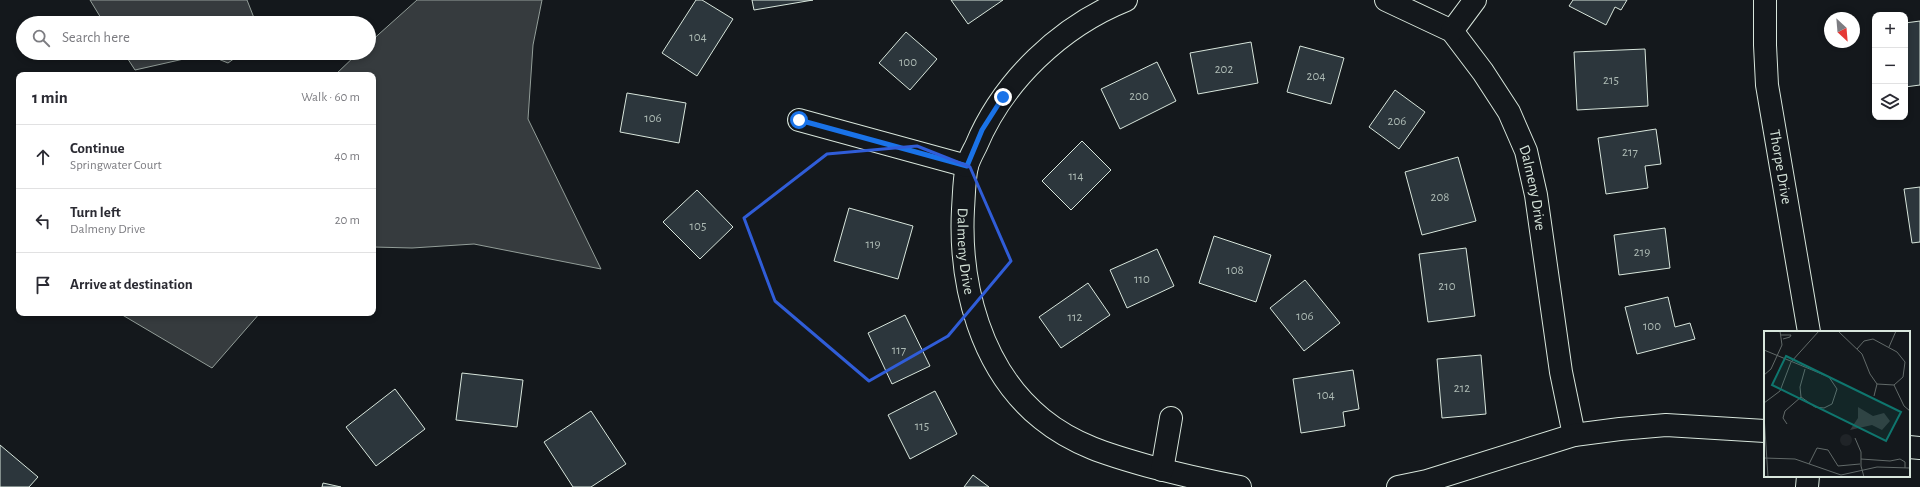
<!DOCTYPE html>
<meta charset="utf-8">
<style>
body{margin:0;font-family:"Alegreya Sans",sans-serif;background:#f7f7f7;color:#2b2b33}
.controls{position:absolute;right:12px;top:12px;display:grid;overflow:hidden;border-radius:8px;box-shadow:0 2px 6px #0003}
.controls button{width:36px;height:36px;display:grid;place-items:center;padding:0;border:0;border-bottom:1px solid #e1e1e2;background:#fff;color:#2b2b33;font:20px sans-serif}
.compass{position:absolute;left:1824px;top:12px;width:36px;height:36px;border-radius:50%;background:#fff;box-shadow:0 2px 6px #0003;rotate:154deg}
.stop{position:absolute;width:12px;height:12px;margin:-9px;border:3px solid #1a73e8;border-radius:50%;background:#fff}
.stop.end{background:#1a73e8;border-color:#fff;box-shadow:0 1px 4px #0008}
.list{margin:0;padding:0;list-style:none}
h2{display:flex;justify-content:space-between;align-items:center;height:52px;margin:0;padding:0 16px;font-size:17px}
h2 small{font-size:13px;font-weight:400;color:#7c7c81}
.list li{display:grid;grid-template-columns:26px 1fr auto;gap:12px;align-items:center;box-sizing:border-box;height:64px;padding:0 16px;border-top:1px solid #e1e1e2}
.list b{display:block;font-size:15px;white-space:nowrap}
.list p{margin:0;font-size:13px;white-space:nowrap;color:#7c7c81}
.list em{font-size:13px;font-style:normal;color:#7c7c81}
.icon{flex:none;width:22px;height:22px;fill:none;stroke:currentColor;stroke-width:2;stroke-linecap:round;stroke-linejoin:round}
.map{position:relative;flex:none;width:1920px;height:487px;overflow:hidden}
.search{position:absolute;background:#fff;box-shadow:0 2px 6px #0003;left:16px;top:16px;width:360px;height:44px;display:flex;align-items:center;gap:10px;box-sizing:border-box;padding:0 14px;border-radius:22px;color:#7c7c81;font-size:15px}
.panel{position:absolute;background:#fff;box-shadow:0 2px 6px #0003;left:16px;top:72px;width:360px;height:244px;border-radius:8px}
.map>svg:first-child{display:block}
</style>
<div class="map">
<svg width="1920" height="487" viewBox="0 0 1920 487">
<rect width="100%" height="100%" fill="#14181c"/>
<path fill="#363b3e" stroke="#939e99" d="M90 0H247L256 23H104Z
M417 0H542L533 45 528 119 601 269 474 244 412 248 373 247V75H335L358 53H369V43Z
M124 53H242L228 63 206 54 135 70Z
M119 313H260L212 368Z"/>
<path fill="#2c363c" stroke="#d8e6dc" d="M696 0H702L733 19 697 76 662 53Z
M752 0H813L754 10Z
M951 0H1003L968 24Z
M1573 0H1627L1621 10 1615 7 1606 25 1569 6Z
M1920 21V85L1905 87V23Z
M906 32 937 59 910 90 879 63Z
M1251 42 1258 83 1198 94 1190 53Z
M1300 46 1344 58 1331 104 1287 92Z
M1645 49 1648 106 1577 110 1574 52Z
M1157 62 1176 101 1120 129 1101 89Z
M1395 90 1425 112 1399 149 1369 127Z
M627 93 686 103 679 143 620 132Z
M1656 129 1661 164 1645 166 1648 188 1606 194 1598 138Z
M1082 141 1111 170 1071 210 1042 181Z
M1458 157 1476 221 1422 235 1405 172Z
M1920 187V242L1912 243 1904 189Z
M697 190 733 227 700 259 663 222Z
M849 208 913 226 898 279 834 261Z
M1665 228 1670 268 1619 275 1614 235Z
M1214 236 1271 255 1256 302 1199 283Z
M1466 248 1475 316 1428 322 1419 254Z
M1157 249 1174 286 1127 308 1110 270Z
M1305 280 1340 323 1304 351 1270 308Z
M1088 283 1110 315 1061 348 1039 317Z
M1668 297 1675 327 1690 323 1695 339 1637 354 1625 307Z
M905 315 930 366 892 384 868 333Z
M1481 355 1486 414 1442 418 1437 359Z
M1353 370 1359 409 1343 412 1345 426 1301 433 1293 379Z
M462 373 523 380 517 427 456 420Z
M395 389 425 429 376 466 346 427Z
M935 391 957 434 910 459 888 415Z
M591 411 626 464 591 487H573L544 442Z
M0 445 38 477 29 487H0Z
M973 475 989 487H964Z
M323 483 341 487H322Z"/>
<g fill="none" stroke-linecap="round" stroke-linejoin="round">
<g stroke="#d8e6dc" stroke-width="24">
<g id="minor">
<path id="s1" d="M1126 0C1061 26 1003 81 976 146 973 152 969 159 967 166 964 179 964 195 963 209 959 285 981 370 1042 419 1074 445 1109 455 1148 466 1178 474 1209 481 1240 487"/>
<path id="s2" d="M1386 0 1452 31 1483 72 1509 112 1526 151 1536 195 1561 372 1574 435"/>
<path id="s3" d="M1765 0V45L1767 85 1809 332"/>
<path d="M1452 31 1475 0"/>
<path d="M799 120 967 166"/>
<path d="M1909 447 1920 448"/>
<path d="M1162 470 1171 418"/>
<path d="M1398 487 1427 481 1574 435 1620 429 1666 425 1765 431"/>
<path d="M1807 487 1808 476"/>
</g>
</g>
<use href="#minor" stroke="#14181c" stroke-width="22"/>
</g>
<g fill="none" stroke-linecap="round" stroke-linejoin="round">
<path stroke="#1a73e8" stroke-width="5" d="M799 120 967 166 982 130 1003 97"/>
</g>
<path fill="none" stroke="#305dd8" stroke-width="3" stroke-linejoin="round" d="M917 146 970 167 1011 261 948 336 869 381 775 301 744 218 827 154Z"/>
<g text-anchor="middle" stroke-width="3" stroke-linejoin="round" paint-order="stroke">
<g font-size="13" fill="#adbab4">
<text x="698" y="41">104</text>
<text x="908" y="66">100</text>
<text x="1224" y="73">202</text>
<text x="1316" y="80">204</text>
<text x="1611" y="84">215</text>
<text x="1139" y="100">200</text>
<text x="653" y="122">106</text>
<text x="1397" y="125">206</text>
<text x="1630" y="156">217</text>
<text x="1076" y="180">114</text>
<text x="1440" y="201">208</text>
<text x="698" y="230">105</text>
<text x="873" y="248">119</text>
<text x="1642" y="256">219</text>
<text x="1235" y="274">108</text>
<text x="1142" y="283">110</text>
<text x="1447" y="290">210</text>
<text x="1305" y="320">106</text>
<text x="1075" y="321">112</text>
<text x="1652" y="330">100</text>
<text x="899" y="354">117</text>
<text x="1462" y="392">212</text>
<text x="1326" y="399">104</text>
<text x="922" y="430">115</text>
</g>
<g font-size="15" fill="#d8e6dc" stroke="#14181c">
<text dy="5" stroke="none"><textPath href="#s3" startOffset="168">Thorpe Drive</textPath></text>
<text dy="5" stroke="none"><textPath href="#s2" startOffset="252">Dalmeny Drive</textPath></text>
<text dy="5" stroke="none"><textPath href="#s1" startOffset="322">Dalmeny Drive</textPath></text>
</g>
</g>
<g transform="translate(1764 331)">
<rect width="146" height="146" fill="#14181c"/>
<path d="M76 109a6 6 0 1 1 12 0a6 6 0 1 1-12 0Z" fill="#202428"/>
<path d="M94 76 109 85 120 82 126 90 118 99 108 94 86 99 94 87Z" fill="#363b3e"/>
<path fill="none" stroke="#626a69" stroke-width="1" d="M74 0 98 23 106 43 113 53 130 54 139 46 141 31 133 21 109 8 100 10 93 18M17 4H27L26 6 19 8M125 16 132 0M0 19 65 46 73 58 68 73 60 77 51 76 37 66 36 56 41 38M0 44 7 38 18 14 16 0M130 54 140 75 146 80M110 65 113 53M0 72 16 60 27 31 55 0M0 84 4 146M23 93 19 87 21 80 37 66M91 107 97 121V135L100 146M0 127 31 128 77 144 113 136 146 137M97 128 126 130 136 128 141 131V137M45 133 53 117 64 119 74 135 96 133"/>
<path fill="#0f766e" fill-opacity="0.15" stroke="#0f766e" stroke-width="2" d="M22 25 137 81 122 110 8 54Z"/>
<rect width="146" height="146" fill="none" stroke="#d8e6dc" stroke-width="2"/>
</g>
</svg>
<div class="controls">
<button>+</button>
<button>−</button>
<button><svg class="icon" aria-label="layers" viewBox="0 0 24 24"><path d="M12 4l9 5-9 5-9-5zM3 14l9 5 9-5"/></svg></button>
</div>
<svg class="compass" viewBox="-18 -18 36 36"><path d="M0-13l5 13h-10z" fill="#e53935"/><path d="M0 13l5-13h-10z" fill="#7c7c81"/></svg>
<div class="stop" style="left:799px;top:120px"></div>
<div class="stop end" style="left:1003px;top:97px"></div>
<div class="search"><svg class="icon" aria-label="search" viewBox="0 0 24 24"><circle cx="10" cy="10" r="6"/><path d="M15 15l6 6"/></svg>Search here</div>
<section class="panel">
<h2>1 min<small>Walk · 60 m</small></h2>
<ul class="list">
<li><svg class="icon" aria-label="ahead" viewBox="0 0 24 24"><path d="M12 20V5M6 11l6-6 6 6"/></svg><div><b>Continue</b><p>Springwater Court</p></div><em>40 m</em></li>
<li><svg class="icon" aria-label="left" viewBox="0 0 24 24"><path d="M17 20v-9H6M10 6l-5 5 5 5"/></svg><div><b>Turn left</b><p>Dalmeny Drive</p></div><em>20 m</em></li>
<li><svg class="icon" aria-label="arrive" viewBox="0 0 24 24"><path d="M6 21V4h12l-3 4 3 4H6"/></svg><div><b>Arrive at destination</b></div></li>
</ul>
</section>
</div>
